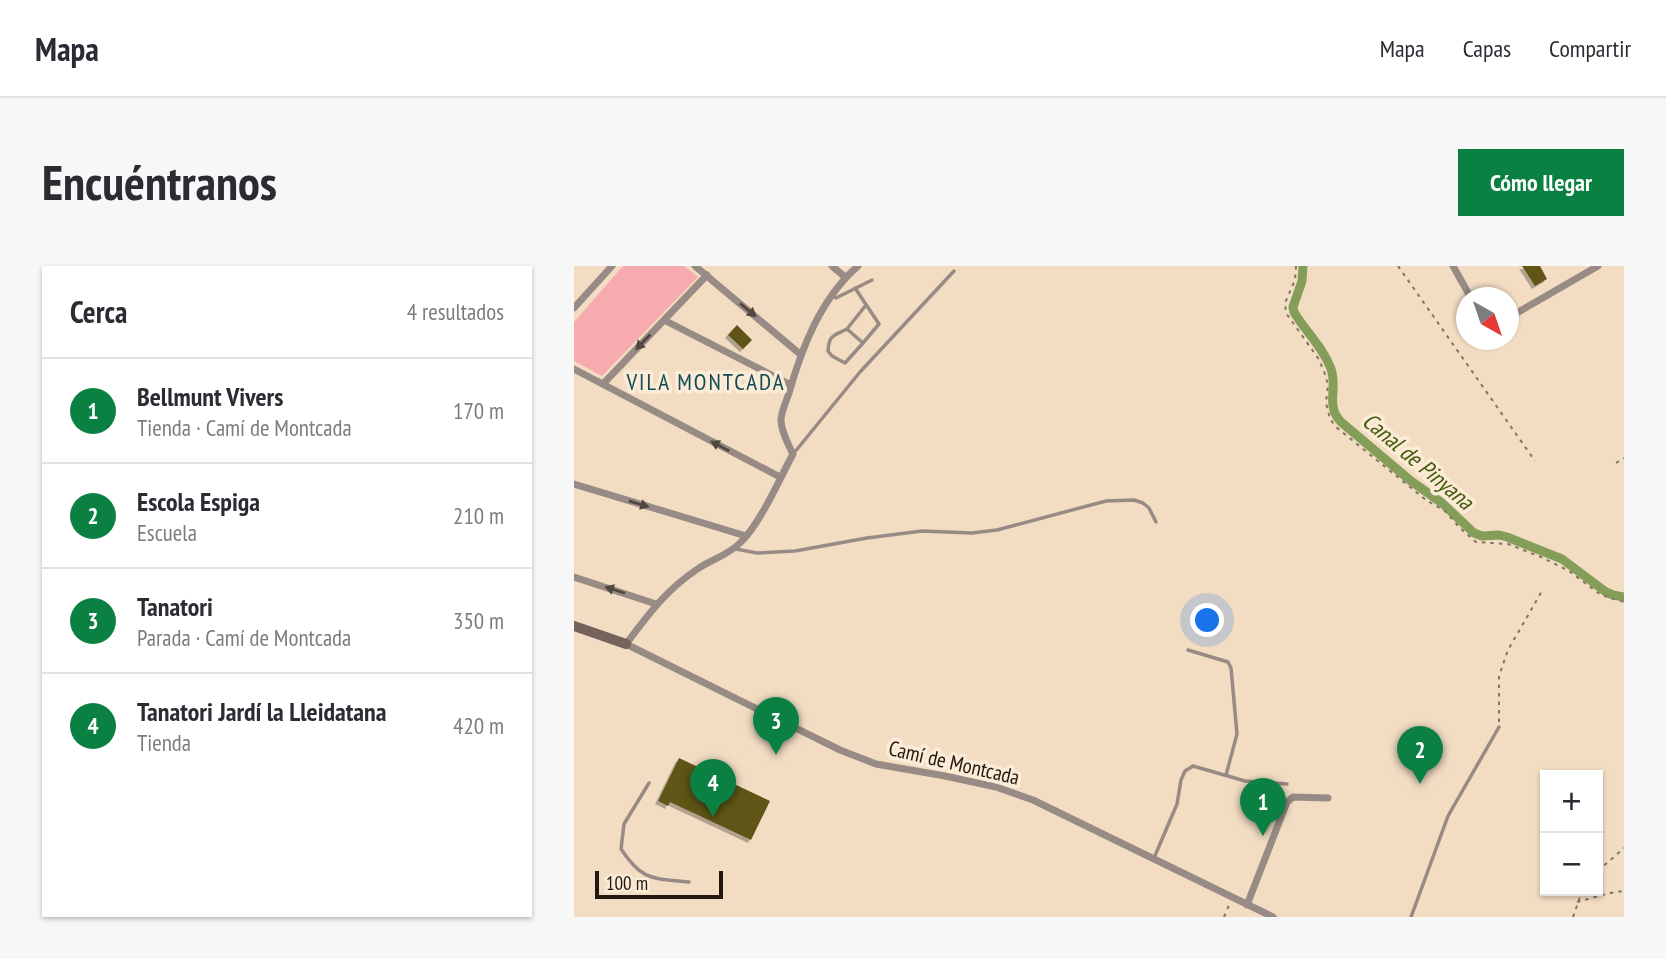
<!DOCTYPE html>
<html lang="es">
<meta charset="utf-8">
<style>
body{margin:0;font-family:"PT Sans Narrow",sans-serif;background:#f7f7f7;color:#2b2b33}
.controls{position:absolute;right:21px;bottom:21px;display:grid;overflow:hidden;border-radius:0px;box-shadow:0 2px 5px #0004}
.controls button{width:63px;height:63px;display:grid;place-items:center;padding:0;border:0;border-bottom:2px solid #e1e1e2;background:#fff;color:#2b2b33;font:35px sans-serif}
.compass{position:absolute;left:882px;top:21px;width:63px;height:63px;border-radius:50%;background:#fff;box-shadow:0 2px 5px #0004;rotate:140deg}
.scale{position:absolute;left:21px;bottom:18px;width:128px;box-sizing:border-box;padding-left:7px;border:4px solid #211910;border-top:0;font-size:19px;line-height:24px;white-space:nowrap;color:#211910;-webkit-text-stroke:5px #fcebd6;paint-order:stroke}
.you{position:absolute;left:634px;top:355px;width:24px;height:24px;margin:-18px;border:5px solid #fff;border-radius:50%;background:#1a73e8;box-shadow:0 0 0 10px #1a73e833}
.badge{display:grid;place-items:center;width:46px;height:46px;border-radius:50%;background:#0b8043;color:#fff;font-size:23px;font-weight:700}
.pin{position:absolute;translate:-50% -58px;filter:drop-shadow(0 2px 4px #0008)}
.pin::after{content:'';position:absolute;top:37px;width:24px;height:21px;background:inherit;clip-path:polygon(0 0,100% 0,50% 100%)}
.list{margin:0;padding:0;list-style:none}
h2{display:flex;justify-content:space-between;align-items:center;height:91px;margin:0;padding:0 28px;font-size:30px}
h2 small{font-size:23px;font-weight:400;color:#7c7c81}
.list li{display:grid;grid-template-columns:46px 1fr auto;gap:21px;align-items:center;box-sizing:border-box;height:105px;padding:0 28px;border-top:2px solid #e1e1e2}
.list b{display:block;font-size:26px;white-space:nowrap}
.list p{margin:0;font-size:23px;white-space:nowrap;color:#7c7c81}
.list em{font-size:23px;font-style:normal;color:#7c7c81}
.map{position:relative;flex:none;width:1050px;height:651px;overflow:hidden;border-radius:0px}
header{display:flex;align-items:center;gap:42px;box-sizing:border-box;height:98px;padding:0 35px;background:#fff;border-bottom:2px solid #e1e1e2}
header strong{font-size:33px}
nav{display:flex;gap:38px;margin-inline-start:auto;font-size:24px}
.intro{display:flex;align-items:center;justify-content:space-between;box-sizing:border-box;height:168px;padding:0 42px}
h1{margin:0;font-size:49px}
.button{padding:18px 32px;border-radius:0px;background:#0b8043;color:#fff;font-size:24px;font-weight:700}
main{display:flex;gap:42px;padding:0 42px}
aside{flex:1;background:#fff;border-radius:0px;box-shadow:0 2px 5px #0004}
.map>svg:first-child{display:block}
</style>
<header>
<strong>Mapa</strong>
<nav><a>Mapa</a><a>Capas</a><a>Compartir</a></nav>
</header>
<div class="intro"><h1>Encuéntranos</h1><a class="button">Cómo llegar</a></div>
<main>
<aside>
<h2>Cerca<small>4 resultados</small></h2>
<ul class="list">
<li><span class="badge">1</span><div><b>Bellmunt Vivers</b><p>Tienda · Camí de Montcada</p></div><em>170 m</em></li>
<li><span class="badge">2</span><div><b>Escola Espiga</b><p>Escuela</p></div><em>210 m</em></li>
<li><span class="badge">3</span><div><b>Tanatori</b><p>Parada · Camí de Montcada</p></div><em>350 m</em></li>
<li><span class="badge">4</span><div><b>Tanatori Jardí la Lleidatana</b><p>Tienda</p></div><em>420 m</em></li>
</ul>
</aside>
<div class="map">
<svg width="1050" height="651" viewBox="0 0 1050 651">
<defs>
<filter id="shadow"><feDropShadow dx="-3" dy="3" stdDeviation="0" flood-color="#0004"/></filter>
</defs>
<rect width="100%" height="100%" fill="#f2ddc3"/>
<path fill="#f8abae" d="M49 0H110L124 11 28 110 0 95V56Z"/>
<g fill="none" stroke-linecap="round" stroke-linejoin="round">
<path stroke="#849e59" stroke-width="9" d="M729 0 728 15 719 41 720 46C731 65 749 81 757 103 764 123 751 139 767 156L837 215 868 237 900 267 908 270 925 269 933 271 988 293 1032 326 1039 329 1050 331"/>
</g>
<path fill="#5f5418" filter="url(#shadow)" d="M948 0H966L973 13 961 20Z
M163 59 178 74 169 83 154 69Z
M105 492 196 535 177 574 96 536 94 540 84 535Z"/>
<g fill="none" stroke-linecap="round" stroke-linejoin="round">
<path stroke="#827463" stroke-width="2" stroke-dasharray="3.5 5" stroke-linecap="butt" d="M722 0 721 14 711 37 712 47 744 92 750 105 754 119 752 137 756 153 762 161 852 234 871 245 886 262 902 276 934 278 967 291 995 305 1027 329 1050 336
M824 0 961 195
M1042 197 1050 192
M925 456V410L934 384 968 325
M1024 605 1050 582
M1003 636 1036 627 1050 625
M650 651 655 639
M999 651 1008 625"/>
<path stroke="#988b85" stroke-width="3.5" d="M281 22 305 58 289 77 273 63 292 39
M260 30 262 32 298 14
M273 63C260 70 255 68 254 85L258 90 271 97 289 77
M220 187 286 106 380 5
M162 283 183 287 221 285 293 272 348 265 398 267 423 264 532 235 560 234 569 237 575 242 582 256
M614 384 654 396 657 402 663 468 652 509
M75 517 50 558 47 583C69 616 79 612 115 616
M580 592 603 538 607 514 611 505 619 500 671 515 713 518
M837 651 874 550 925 461"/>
<path stroke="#988b85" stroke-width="7" d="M121 0 226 88
M258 0 271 11
M284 0C247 32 228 81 215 127 212 135 208 144 207 153 207 165 214 178 219 188 205 214 187 256 167 276 155 289 136 294 122 304 90 326 75 348 52 378L266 484 302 498 371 510 422 521 459 534 699 651
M879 0 897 32
M0 42 38 0
M934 52 1024 0
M90 54 217 119
M903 74 904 75 907 74
M0 103 206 211
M29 118 133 9
M0 218 172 270
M0 311 82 338
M673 639 713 536 719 531 754 532"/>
<path stroke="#75625a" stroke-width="10" d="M0 360 52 378"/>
</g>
<defs><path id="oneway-solid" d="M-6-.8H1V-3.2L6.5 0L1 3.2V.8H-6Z" transform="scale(1.75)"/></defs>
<g fill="#51473f">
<use href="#oneway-solid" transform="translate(174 44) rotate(40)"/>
<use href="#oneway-solid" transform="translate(69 76) rotate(134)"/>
<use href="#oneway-solid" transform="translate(146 180) rotate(-152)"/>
<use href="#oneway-solid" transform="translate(65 238) rotate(17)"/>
<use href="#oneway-solid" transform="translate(41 324) rotate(-162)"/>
</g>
<g text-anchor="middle" stroke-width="7" stroke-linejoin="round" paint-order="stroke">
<g font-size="21" fill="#211910" stroke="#fcebd6">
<text transform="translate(380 497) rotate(13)" y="7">Camí de Montcada</text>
</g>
<g font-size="23" letter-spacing="2" fill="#104d55" stroke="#fcebd6">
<text x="132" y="124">VILA MONTCADA</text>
</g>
<g font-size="23" font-style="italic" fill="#455c0f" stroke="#fcebd6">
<text transform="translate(844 195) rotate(40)" y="8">Canal de Pinyana</text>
</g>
</g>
</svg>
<div class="controls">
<button>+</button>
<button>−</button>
</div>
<svg class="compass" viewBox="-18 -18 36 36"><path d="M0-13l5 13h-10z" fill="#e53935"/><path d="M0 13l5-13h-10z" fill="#7c7c81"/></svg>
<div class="scale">100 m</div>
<div class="you"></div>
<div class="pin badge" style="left:689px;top:570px">1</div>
<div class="pin badge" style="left:846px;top:518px">2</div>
<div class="pin badge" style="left:202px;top:489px">3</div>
<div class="pin badge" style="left:139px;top:551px">4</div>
</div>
</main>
